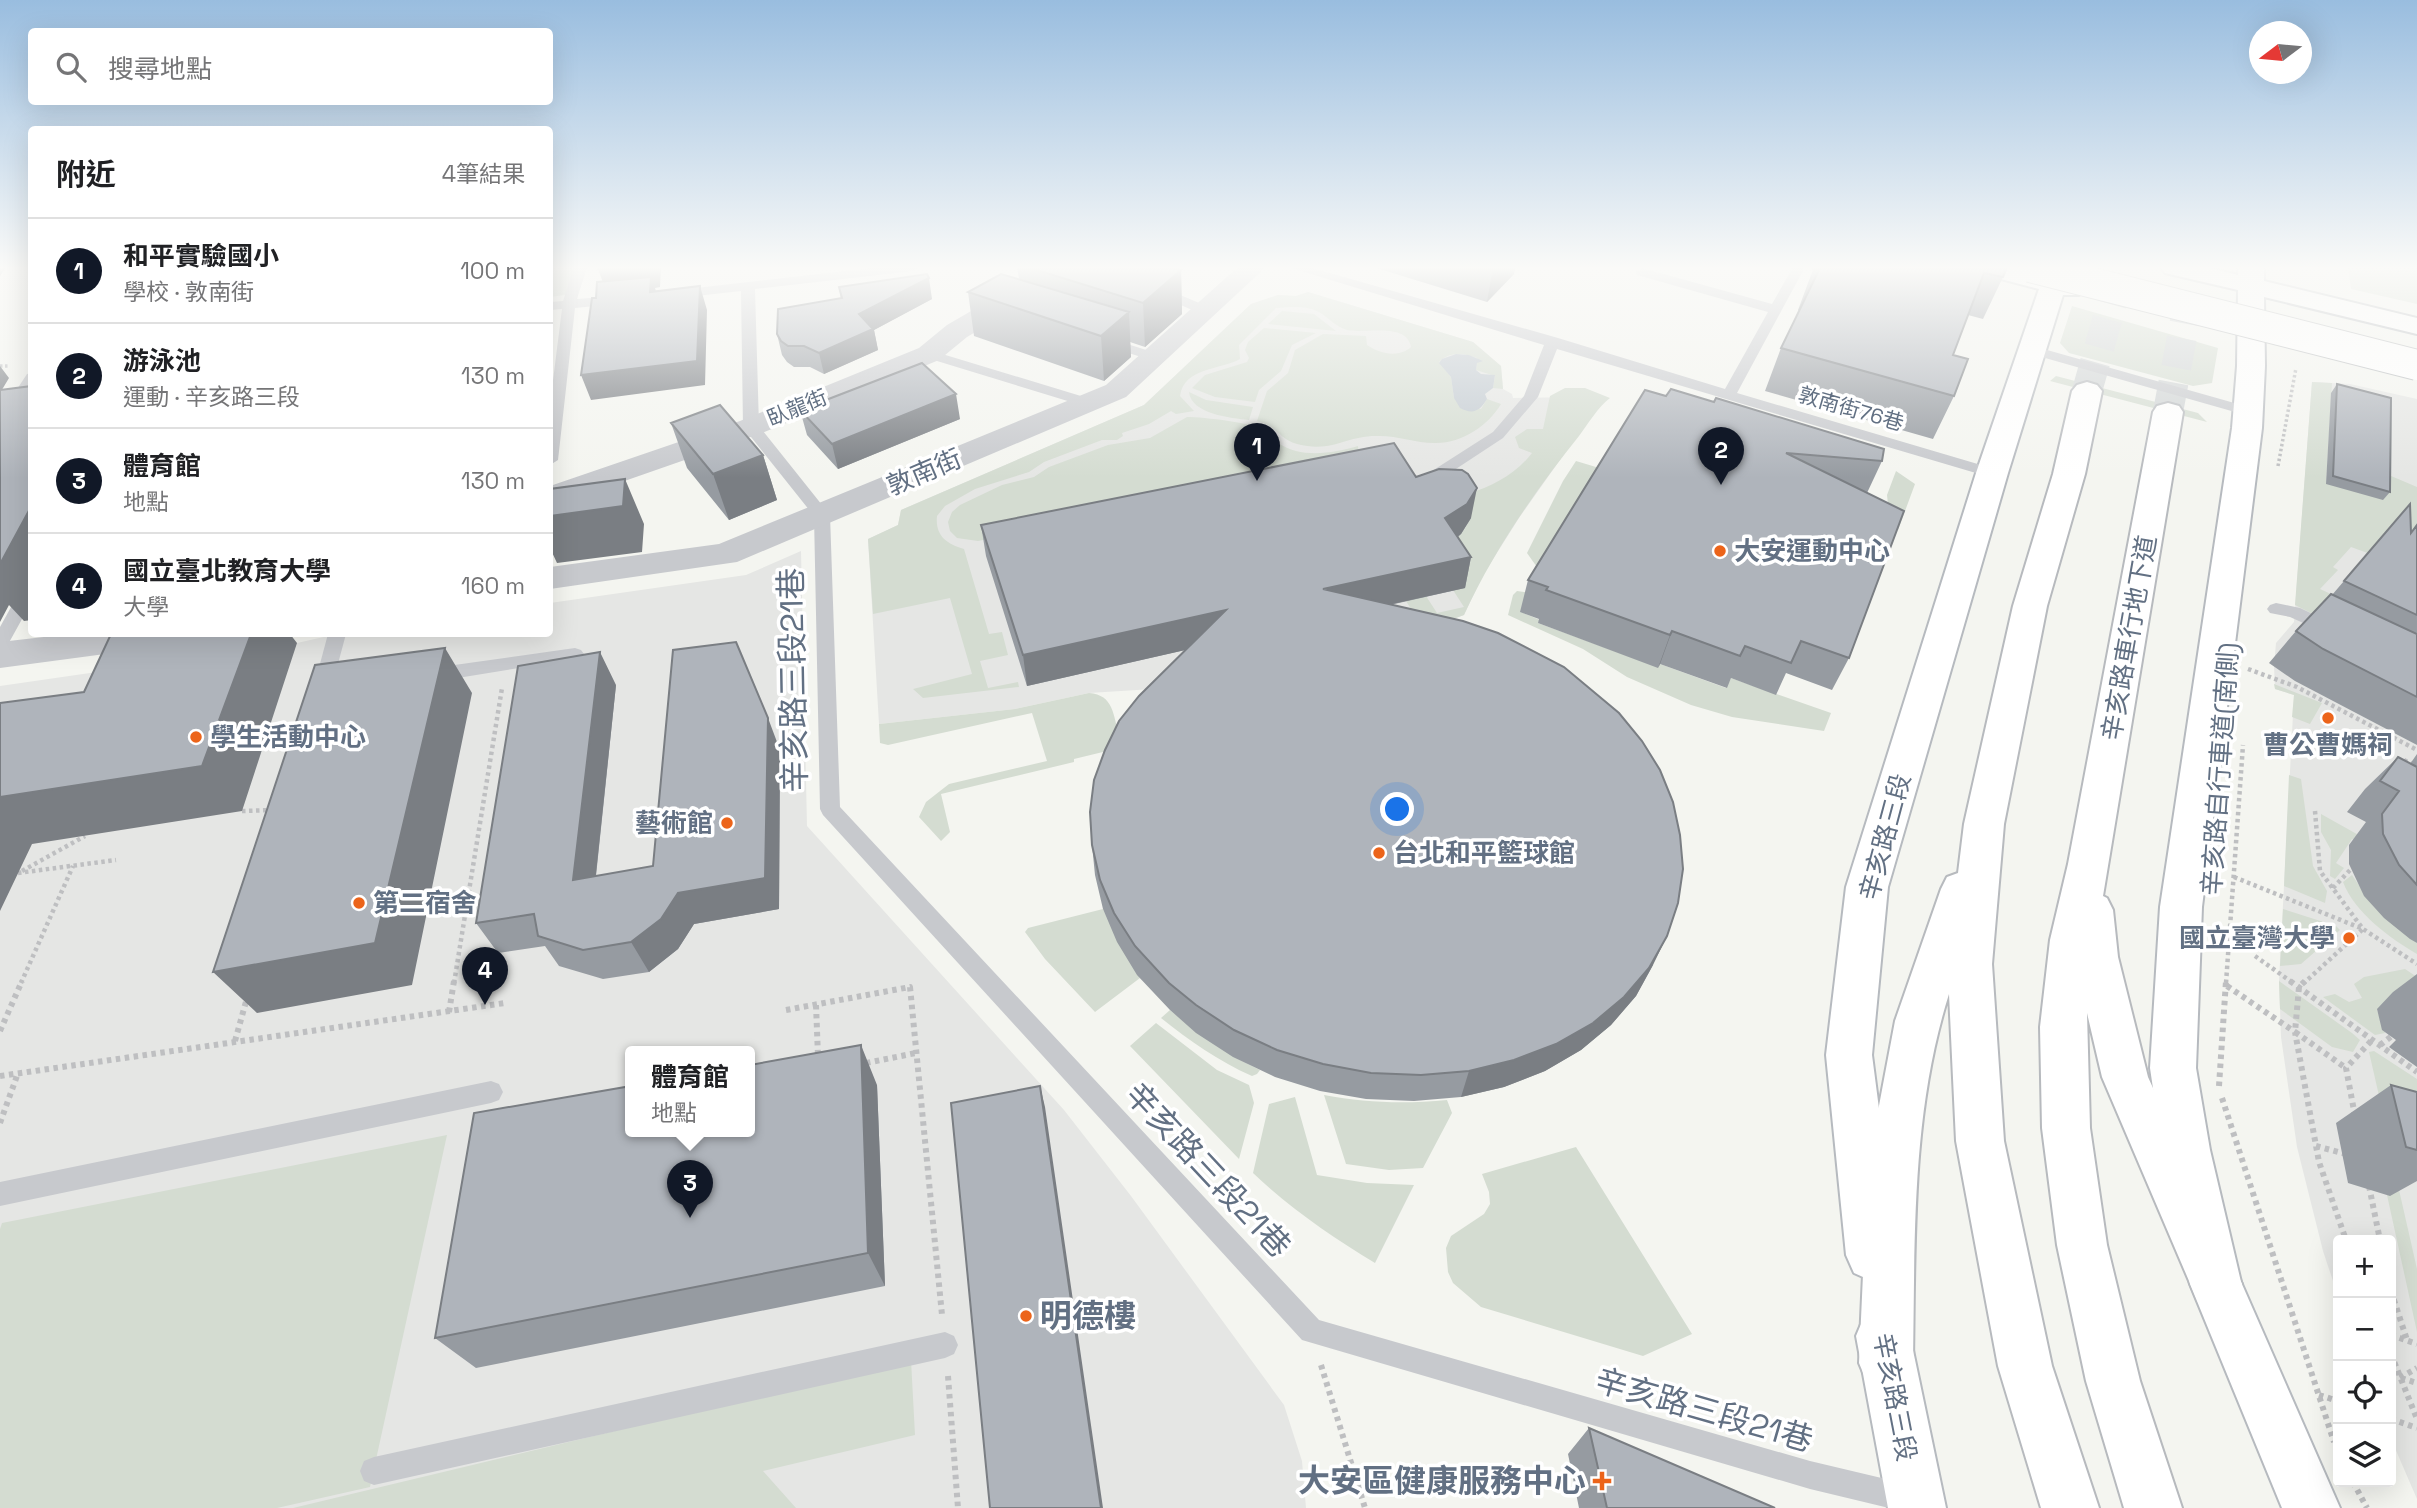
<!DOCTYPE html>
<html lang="zh-TW">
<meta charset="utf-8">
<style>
body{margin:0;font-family:"Space Grotesk","Noto Sans TC",sans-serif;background:#f2f2f2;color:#202124}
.controls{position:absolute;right:21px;bottom:21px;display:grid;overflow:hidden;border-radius:7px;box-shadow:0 7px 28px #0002}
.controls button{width:63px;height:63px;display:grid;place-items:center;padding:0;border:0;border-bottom:2px solid #e0e0e0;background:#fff;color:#202124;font:35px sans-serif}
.compass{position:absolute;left:2249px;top:21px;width:63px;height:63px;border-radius:50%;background:#fff;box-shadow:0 7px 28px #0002;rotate:254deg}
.you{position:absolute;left:1398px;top:810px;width:24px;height:24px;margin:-18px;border:5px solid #fff;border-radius:50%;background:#1a73e8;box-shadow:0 0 0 10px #1a73e833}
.badge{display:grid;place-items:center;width:46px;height:46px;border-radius:50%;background:#111827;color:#fff;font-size:23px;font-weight:700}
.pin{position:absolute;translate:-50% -58px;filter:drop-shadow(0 2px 4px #0008)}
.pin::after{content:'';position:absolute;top:37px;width:24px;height:21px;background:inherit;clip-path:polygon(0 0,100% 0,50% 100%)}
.popup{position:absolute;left:625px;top:1046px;width:130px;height:91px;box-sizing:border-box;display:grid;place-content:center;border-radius:7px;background:#fff;filter:drop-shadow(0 2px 5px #0005);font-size:23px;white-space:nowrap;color:#757577}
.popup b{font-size:26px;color:#202124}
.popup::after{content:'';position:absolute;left:50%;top:100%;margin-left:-14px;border:14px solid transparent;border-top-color:#fff}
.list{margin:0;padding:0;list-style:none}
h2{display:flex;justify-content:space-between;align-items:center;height:91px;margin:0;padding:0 28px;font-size:30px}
h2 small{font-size:23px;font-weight:400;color:#757577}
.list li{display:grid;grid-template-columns:46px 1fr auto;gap:21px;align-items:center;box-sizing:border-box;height:105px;padding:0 28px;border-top:2px solid #e0e0e0}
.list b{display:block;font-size:26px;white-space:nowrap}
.list p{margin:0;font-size:23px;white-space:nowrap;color:#757577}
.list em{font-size:23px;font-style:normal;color:#757577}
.icon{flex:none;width:38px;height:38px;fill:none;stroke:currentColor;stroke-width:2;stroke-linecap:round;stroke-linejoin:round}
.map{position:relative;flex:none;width:2417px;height:1508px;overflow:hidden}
.search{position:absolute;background:#fff;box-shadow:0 7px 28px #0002;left:28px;top:28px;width:525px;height:77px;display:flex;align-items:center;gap:18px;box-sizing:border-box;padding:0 24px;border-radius:7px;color:#757577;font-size:26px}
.panel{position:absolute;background:#fff;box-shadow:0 7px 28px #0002;left:28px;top:126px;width:525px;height:511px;border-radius:7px}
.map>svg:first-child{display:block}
</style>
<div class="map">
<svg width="2417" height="1508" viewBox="0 0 2417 1508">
<rect width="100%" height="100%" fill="#f4f5f0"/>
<path fill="#e5e6e4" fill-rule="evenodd" d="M1308 292 1473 342 1501 366 1503 389 1512 394 1513 398 1591 397 1598 406 1519 518 1483 575 1464 615 1453 619 1324 640 1153 689 1089 693 1015 709 879 724 868 539 898 525 901 510 1144 405 1251 304 1278 295 1296 296Z
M2312 382 2350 384 2417 399V1499L2391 1439V1240H2338V1296L2323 1251 2297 1147 2281 1037 2279 981 2294 695 2275 689 2274 666 2276 643 2294 622Z
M801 551 807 826 1064 1110 1131 1196 1284 1405 1302 1461 1306 1508H0V686L297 643 337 634H550V603L746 575ZM630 1052H750V1132H630Z"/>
<path fill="#d4dcd1" d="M550 267H576L572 294 550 297Z
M2348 267H2417V304L2351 289Z
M1308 292 1473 342 1501 366 1503 389 1493 388 1495 376 1476 370 1477 358C1464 353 1450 351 1439 362L1451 377 1454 398 1481 409 1487 399 1501 404C1488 426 1461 444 1434 443 1415 443 1396 435 1376 436 1345 436 1333 453 1297 444 1279 439 1279 427 1257 421L1267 391 1288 373 1295 350 1323 334 1366 336 1367 345C1380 354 1399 358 1411 347 1407 322 1365 334 1347 330 1336 327 1329 318 1319 312 1306 305 1290 307 1276 308L1239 345 1240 359C1221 370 1184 367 1180 396L1194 411 1176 414 1171 411 1149 424 1122 433 1123 436 1117 440H1102L1044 462 1029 472 975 489 945 506 937 516C935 535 946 544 964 549L989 634 1002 632 1008 655 980 661 988 688 1018 682 1019 687 923 698 913 689 972 674 950 598 873 614 868 539 898 525 901 510 1144 405 1251 304 1278 295 1296 296Z
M2072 306 2218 348 2212 383 2193 386 2069 353 2060 343Z
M1282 311 1314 314 1336 331 1268 324Z
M1264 328 1316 333 1292 345 1281 371 1259 390 1255 402 1215 397 1192 388 1205 375 1247 362 1249 358 1245 350 1248 342Z
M2056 376 2198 413 2207 422 2050 381Z
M2312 382 2332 383 2326 484 2384 473 2417 487V534L2397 526 2373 555 2351 547 2333 567 2338 570 2320 589 2333 595 2327 621 2295 605Z
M1565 388H1585L1610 398C1598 407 1588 424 1579 436 1535 491 1494 550 1464 615L1453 619 1413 612 1406 601 1426 596 1437 613 1464 607 1453 590 1436 543C1470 532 1470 529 1468 494 1493 486 1516 474 1532 453L1519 448 1515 437 1527 429H1543L1550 396Z
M1189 392 1206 400 1253 407 1249 420C1231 418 1191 414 1189 392Z
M1187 417C1203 417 1255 423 1267 431 1272 434 1274 440 1278 443 1302 459 1333 453 1358 446L1359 456 1230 491 978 541 957 538 950 531 948 522 952 512 960 505 1002 485 1034 477 1049 467 1108 445 1150 438Z
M1576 461 1606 470 1539 570 1527 553 1563 481Z
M1896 471 1915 484 1898 530 1890 523 1887 495Z
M1517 591 1532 593 1521 612 1540 620 1538 623 1658 667 1660 664 1726 688 1731 678 1831 713 1824 731 1732 717 1691 705 1627 677 1583 649 1508 615 1513 595Z
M2274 684 2322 703 2310 724 2292 717 2294 695 2275 689Z
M1089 693C1114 695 1113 715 1119 735L1107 751 1074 759V762L941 794 950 832 941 841 919 817 926 802 949 784 1047 761 1032 713 888 745 880 743 879 724 1015 709Z
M2289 775 2301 779 2313 866 2327 891 2325 903 2284 886Z
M2321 814 2380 847 2376 852 2352 839 2336 863 2344 868 2335 879 2330 876 2331 850 2321 832Z
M2352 875 2374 907 2417 943V954C2391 939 2354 912 2343 882Z
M1103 909 1140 978 1095 1012 1045 959 1025 932 1028 928Z
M2283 909 2336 926 2340 930 2301 964 2280 966Z
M2405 969 2417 977 2393 993 2377 1010 2385 1033 2375 1035 2323 997 2335 994 2349 1002 2362 998 2354 984 2364 977Z
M2279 981 2352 1033 2360 1040 2353 1052 2332 1047 2280 1009Z
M1170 1010C1198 1034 1226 1054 1260 1070L1257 1074 1252 1076C1218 1061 1190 1041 1161 1018Z
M1156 1023 1217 1070 1249 1085 1254 1103 1239 1159 1130 1046Z
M2374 1051 2417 1079V1164L2393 1157 2369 1052Z
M1324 1095C1366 1103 1405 1104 1447 1100L1452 1113 1423 1168 1389 1170 1346 1164Z
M1295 1097 1317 1175 1367 1183 1414 1185 1375 1263C1331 1236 1291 1209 1253 1173L1269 1104Z
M447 1135 370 1487 277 1508H0V1229L2 1223Z
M1576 1147 1692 1334 1643 1356 1481 1307 1453 1283 1448 1272 1446 1248 1451 1236 1484 1214 1490 1204 1489 1192 1482 1174Z
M2397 1181 2417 1269V1332L2387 1195Z
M911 1360 915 1435 763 1471 796 1508H293Z"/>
<path fill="#c2cad1" d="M1456 354 1469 355 1483 361 1477 363 1476 370 1481 374 1495 375 1493 388 1485 394 1487 399C1480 411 1473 415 1460 408L1454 398 1451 377 1439 363 1442 359Z"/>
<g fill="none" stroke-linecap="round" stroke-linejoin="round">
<path stroke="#d0d4d5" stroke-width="30" stroke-dasharray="30 15" stroke-linecap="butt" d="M2087 391 2122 267
M2168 412 2195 267"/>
<g stroke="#b6babf" stroke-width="4">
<path id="secondary" d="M1974 267H2017L2044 274 2046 267H2072L2068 280 2079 283 2083 289 2079 295H2063L2008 473 1888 887 1872 1055 1898 1255 1890 1273 1872 1281 1854 1273 1846 1255 1826 1055 1846 887 1976 473 2039 289 1978 273Z
M2161 267H2206L2238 275V267H2264V281L2417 318V334L2264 297 2265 366 2262 428 2202 907 2196 1068 2210 1150 2241 1282 2340 1508H2282L2190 1284 2162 1150 2150 1068 2160 907 2232 428 2237 366 2238 290 2165 273Z
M1883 1309 1902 1317 1910 1336 1946 1508H1888L1856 1336 1864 1317Z"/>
</g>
<g stroke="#b7babe" stroke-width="4">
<path id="primary" d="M2087 382 2097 385 2102 391 2085 474 2047 606 2004 824 1992 964 2004 1141 2052 1366 2099 1508H2041L1998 1366 1956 1141 1949 994C1911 1113 1915 1240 1913 1363L1905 1382 1886 1390 1867 1382 1859 1363 1868 1164 1895 1021 1941 889 1947 877 1958 873 1964 824 2013 606 2053 474 2072 391 2077 385Z
M2168 403 2179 406 2183 412 2103 896 2107 898 2113 910 2118 957 2148 1077 2242 1284 2234 1302 2216 1310 2198 1302 2102 1077 2087 1013 2090 1128 2107 1245 2140 1381 2182 1508H2124L2086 1381 2057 1245 2042 1128 2040 1027 2050 940 2068 864 2153 412 2157 406Z"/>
</g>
<path stroke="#bebfc1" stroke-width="3.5" stroke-dasharray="2.5 2.5" stroke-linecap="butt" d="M0 366H10
M2278 466 2296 368"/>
<path stroke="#bebfc1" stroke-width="4.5" stroke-dasharray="3.5 3.5" stroke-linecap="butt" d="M2248 669 2297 687 2417 750
M2404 760 2417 767
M242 811 271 810
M2315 811 2320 871 2363 929 2417 964
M22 871 85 836
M18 873 116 860
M2234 877 2363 929 2304 983
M2333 888 2351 869
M2255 956 2293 983
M21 983 73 866
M454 983 502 688
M2226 983 2243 745"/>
<path stroke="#bebfc1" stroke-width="6" stroke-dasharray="4.5 4.5" stroke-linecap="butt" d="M2290 981 2417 1072
M2305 981 2299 987 2295 1032 2346 1068
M2227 986 2295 1032 2319 1162 2346 1240
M816 1005 818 1056
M786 1010 910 987 942 1315
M449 1012 454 981
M0 1031 22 981
M235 1041 247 998
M2380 1045 2393 1035
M866 1063 916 1053
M0 1076 505 1003
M2219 1086 2226 981
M2222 1098 2334 1442
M2355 1116 2346 1068 2372 1040
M0 1123 18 1073
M2316 1146 2346 1154
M2369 1186 2380 1240
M2391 1291 2407 1340
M2391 1335 2417 1344
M2391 1354 2417 1419
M1321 1365 1365 1508
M948 1376 958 1508
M2400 1378 2417 1368
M2401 1378 2417 1383
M2319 1395 2338 1401
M2391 1419 2417 1428
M2353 1482 2367 1508"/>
<path fill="#c7c9cd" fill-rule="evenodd" d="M574 267H587L577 299 616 296 623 300 616 304 575 308 558 460 550 465V404L562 309 550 310V302L563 301Z
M879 267H920L913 271 755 289 759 426 830 515 840 807 1319 1320 1810 1461 1911 1485 1921 1489 1925 1499 1922 1508H1889L1810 1489 1302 1340 823 815 820 809 814 516 743 427 741 291 678 298 671 294 678 290Z
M1288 267H1309L1558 338 1725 389 1768 312 1637 275 1635 272 1642 268 1772 304 1793 267H1805L1737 393 1998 470 2000 473 1998 476H1986L1557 349 1538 397 1503 438 1430 486H1418L1416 483 1418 480 1493 432 1524 396 1544 345Z
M1159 286 1211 308 1213 311 1206 315 1201 314 1154 293V287Z
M1105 337 1159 354 1161 357 1154 361 1100 344 1098 341Z
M2033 346 2252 408 2254 411 2252 414H2242L2028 353 2026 350Z
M929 350 1094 400 1096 403 1089 407 1084 406 924 357V351Z
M32 373V389L5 430 0 432V415L27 374Z
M32 578V601L6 648 0 650V627L26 580Z
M2276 603 2300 608 2338 626 2341 630 2332 636 2290 617 2270 613 2267 609 2270 605Z
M328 634H346L332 686 330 691H316L314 686Z
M575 648 581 650 584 654 581 658 433 682 427 680 424 675 427 670 433 668Z
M491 1081 499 1084 503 1092 499 1100 491 1103 0 1206V1182Z
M945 1332 954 1336 958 1345 954 1354 945 1358 374 1485 364 1481 360 1471 364 1461 374 1457Z"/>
<path fill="#c7c9cd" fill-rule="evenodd" d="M1047 267H1079L1075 273 967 337 939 360 762 433 550 507V486L740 421 919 348 947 325Z
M1238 267H1266L1126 397 737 562 550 589V567L719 544 1106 385Z
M70 634H183L178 643 165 646 0 668V642Z"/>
<use href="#secondary" fill="#fff" fill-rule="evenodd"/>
<use href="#primary" fill="#fff" fill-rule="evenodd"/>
<g stroke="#b6b9bc" stroke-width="32" stroke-linecap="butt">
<path id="highway-bridge" d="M2030 267 2417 365"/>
</g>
<use href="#highway-bridge" stroke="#fff" stroke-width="30"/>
</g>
<path fill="#969ba1" d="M1017 267H1170L1181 270 1182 314 1145 347 1130 342 1131 357 1104 381 974 336 968 292 1019 279Z
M1373 267H1515L1514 274 1487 302Z
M1814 267H2007L2003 277 1983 319 1968 315 1953 355 1954 396 1933 439 1765 391 1781 348 1799 311 1798 310Z
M839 287 932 299 874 330 878 350 824 374 810 367H794L787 362 782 355 777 334 841 299Z
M2337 384 2390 492 2383 500 2326 484 2331 393Z
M1645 390 1882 461 1867 493 1849 658 1832 690 1786 673 1776 695 1731 678 1727 688 1660 664 1658 668 1538 623 1539 619 1520 612 1528 580Z
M800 410 960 419 838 469 807 435Z
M671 423 763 455 777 500 729 520 687 468Z
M1416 477 1471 518 1461 534 1458 537 1471 557 1465 588 1390 605 1653 965 1636 996 1611 1025 1581 1050 1545 1071 1504 1087 1461 1097 1414 1101 1366 1099 1320 1091 1275 1077 1233 1057 1196 1033 1170 1010 1137 975 1117 942 1103 909 1095 875 1092 845 1185 650 1027 686 986 556 981 525Z
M2417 525V745L2295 681 2269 663 2296 631 2332 595 2344 581 2411 532Z
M616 685 596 876 653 866 780 750 779 909 694 924 678 949 649 972 603 979 559 966 545 946 498 953 476 923Z
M2417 754V943L2410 939 2384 918 2364 896 2349 864V845L2366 822 2347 812 2365 789 2398 757 2410 764Z
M2417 974V1067L2389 1047 2396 1040 2382 1030 2377 1009 2393 992Z
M877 1085 885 1286 476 1368 435 1338Z
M2391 1085 2417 1092V1181L2390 1196 2348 1183 2336 1123Z
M1589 1428 1775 1508H1579L1568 1454Z"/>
<path fill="#7a7e83" d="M0 267H6L0 276Z
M622 267H661L660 287 655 288 659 301 607 293 598 269Z
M1493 267H1515L1514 274 1487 302Z
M1181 270 1182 314 1145 347 1143 303Z
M929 278 932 299 874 330 878 350 824 374 819 353 859 314Z
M700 286 707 310 705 385 591 400 581 375Z
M1129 312 1131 357 1104 381 1101 336Z
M0 366 9 378 0 393Z
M956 394 960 419 838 469 832 444Z
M763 455 777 500 729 520 713 474Z
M625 479 644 524 642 552 557 563 550 548V516Z
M1477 488 1471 518 1461 534 1439 549 1445 518Z
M32 505V620L24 621 9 605 0 622V540Z
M1471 557 1465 588 1320 620 1323 589Z
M1226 610 1225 641 1027 686 1023 655Z
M1672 631 1660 664 1658 668 1670 635Z
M251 634H290L297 643 242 811 32 844 0 911V797Z
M445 648 472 693 412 985 257 1013 213 972Z
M600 652 616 685 592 911 573 880Z
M768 718 780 750 779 909 694 924 678 949 649 972 631 942Z
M1667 936 1653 965 1636 996 1611 1025 1581 1050 1545 1071 1504 1087 1461 1097 1469 1071Z
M861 1045 877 1085 885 1286 868 1253Z
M1040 1086 1045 1107 1103 1508H1101Z"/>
<path fill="#afb4bb" stroke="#7a7e83" stroke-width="2" d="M598 267H622L598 269Z
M1027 267H1170L1181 270 1143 303Z
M1814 267H2007L2003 277 1984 273 1953 355 1968 359 1954 396 1781 348 1819 270 1813 269Z
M927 274 929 278 859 314 873 329 819 353 804 346H788L781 341 777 334 778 309 842 298 839 287Z
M1001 274 1129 312 1101 336 968 292Z
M651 277 650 292 700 286 697 361 581 375 592 298H596L597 282Z
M922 363 956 394 832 444 800 410Z
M2337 384 2391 398 2390 492 2333 476Z
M32 386V505L0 564V390Z
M1671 389 1714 402 1716 398 1884 449 1882 461 1786 453 1904 511 1849 658 1801 641 1791 663 1745 646 1740 656 1672 631 1670 635 1546 590 1548 587 1528 580 1645 390 1666 396Z
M720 405 763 455 713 474 671 423Z
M1394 443 1416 477 1439 469 1462 470 1468 474 1477 488 1467 504 1445 518 1471 557 1323 589 1463 621 1498 633 1564 667 1619 713 1642 741 1660 770 1673 802 1680 835 1683 869 1678 903 1667 936 1649 968 1624 997 1593 1023 1556 1044 1514 1060 1469 1071 1421 1075 1371 1073 1323 1064 1277 1050 1234 1030 1196 1005 1169 983 1135 946 1114 913 1100 880 1092 845 1090 812 1094 780 1105 750 1119 721 1139 696 1226 610 1023 655 981 525Z
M625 479 623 506 550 516V489Z
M2410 504 2411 533 2417 525V615L2344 581Z
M2331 594 2417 634V697L2323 649 2296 631Z
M111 634H251L202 766 0 797V703L84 692Z
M736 642 768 718 765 878 678 893 661 919 631 942 583 950 538 936 534 914 476 923 518 666 600 652 573 880 653 866 673 650Z
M445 648 375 943 213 972 315 665Z
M2398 757 2417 767V885L2399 865 2383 834 2382 814 2399 791 2380 781Z
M861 1045 868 1253 435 1338 474 1113 631 1086V1132H750V1065Z
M2391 1085 2417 1092V1150L2406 1147Z
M1040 1086 1101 1508H990L951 1103Z
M1589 1428 1775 1508H1607Z"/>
<linearGradient id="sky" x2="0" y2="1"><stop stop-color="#99bddf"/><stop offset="0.56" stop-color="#fafaf8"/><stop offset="1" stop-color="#fafaf8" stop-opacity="0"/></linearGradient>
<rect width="2417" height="478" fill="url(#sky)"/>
<g fill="#ec641a" stroke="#fff" stroke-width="2.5">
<circle cx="1720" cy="551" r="7"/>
<circle cx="2328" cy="718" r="7"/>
<circle cx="196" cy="737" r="7"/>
<circle cx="727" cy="823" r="7"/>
<circle cx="1379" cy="853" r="7"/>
<circle cx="359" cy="903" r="7"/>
<circle cx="2349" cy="938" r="7"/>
<circle cx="1026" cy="1316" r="7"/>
<path d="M1598.5 1470.5h7v7h7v7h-7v7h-7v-7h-7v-7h7z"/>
</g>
<g text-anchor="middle" stroke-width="7" stroke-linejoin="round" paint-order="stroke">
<g font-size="21" fill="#627083" stroke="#fff">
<text transform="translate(797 408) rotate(-22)" y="7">臥龍街</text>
<text transform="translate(1851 409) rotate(16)" y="7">敦南街76巷</text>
</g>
<g font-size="26" fill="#627083" stroke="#fff">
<text transform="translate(924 472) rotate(-23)" y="9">敦南街</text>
<text transform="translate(2129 638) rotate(-80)" y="9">辛亥路車行地下道</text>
<text transform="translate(2220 769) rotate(-86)" y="9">辛亥路自行車道(南側)</text>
<text transform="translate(1885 837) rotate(-75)" y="9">辛亥路三段</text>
<text transform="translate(1895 1397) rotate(79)" y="9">辛亥路三段</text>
</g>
<g font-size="26" font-weight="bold" fill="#627083" stroke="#fff" text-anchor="start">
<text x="1734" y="560">大安運動中心</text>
<text x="210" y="746">學生活動中心</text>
<text x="2328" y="754" text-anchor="middle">曹公曹媽祠</text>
<text x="713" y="832" text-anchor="end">藝術館</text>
<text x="1393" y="862">台北和平籃球館</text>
<text x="373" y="912">第二宿舍</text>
<text x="2335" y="947" text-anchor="end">國立臺灣大學</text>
</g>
<g font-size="32" fill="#627083" stroke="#fff">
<text transform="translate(793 680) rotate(-91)" y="11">辛亥路三段21巷</text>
<text transform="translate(1208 1170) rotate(47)" y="11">辛亥路三段21巷</text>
<text transform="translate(1704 1410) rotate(16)" y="11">辛亥路三段21巷</text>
</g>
<g font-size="32" font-weight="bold" fill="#627083" stroke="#fff" text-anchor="start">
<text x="1040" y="1327">明德樓</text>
<text x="1586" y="1492" text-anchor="end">大安區健康服務中心</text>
</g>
</g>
</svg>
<div class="controls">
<button>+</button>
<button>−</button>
<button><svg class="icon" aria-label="locate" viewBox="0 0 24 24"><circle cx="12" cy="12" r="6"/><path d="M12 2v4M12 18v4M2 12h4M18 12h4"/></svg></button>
<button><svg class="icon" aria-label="layers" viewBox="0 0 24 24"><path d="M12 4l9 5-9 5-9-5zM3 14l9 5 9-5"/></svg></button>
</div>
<svg class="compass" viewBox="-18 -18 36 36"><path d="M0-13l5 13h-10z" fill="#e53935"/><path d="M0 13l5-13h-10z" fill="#757577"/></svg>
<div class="you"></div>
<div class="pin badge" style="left:1257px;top:481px">1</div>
<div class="pin badge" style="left:1721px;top:485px">2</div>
<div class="pin badge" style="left:690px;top:1218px">3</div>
<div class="popup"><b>體育館</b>地點</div>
<div class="pin badge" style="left:485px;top:1005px">4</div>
<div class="search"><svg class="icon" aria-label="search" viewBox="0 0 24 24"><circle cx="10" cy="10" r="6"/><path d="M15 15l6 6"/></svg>搜尋地點</div>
<section class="panel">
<h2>附近<small>4筆結果</small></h2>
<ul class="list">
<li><span class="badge">1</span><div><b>和平實驗國小</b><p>學校 · 敦南街</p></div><em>100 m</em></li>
<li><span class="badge">2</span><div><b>游泳池</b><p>運動 · 辛亥路三段</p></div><em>130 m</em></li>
<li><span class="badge">3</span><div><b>體育館</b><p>地點</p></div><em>130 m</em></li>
<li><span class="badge">4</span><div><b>國立臺北教育大學</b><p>大學</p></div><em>160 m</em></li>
</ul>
</section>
</div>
